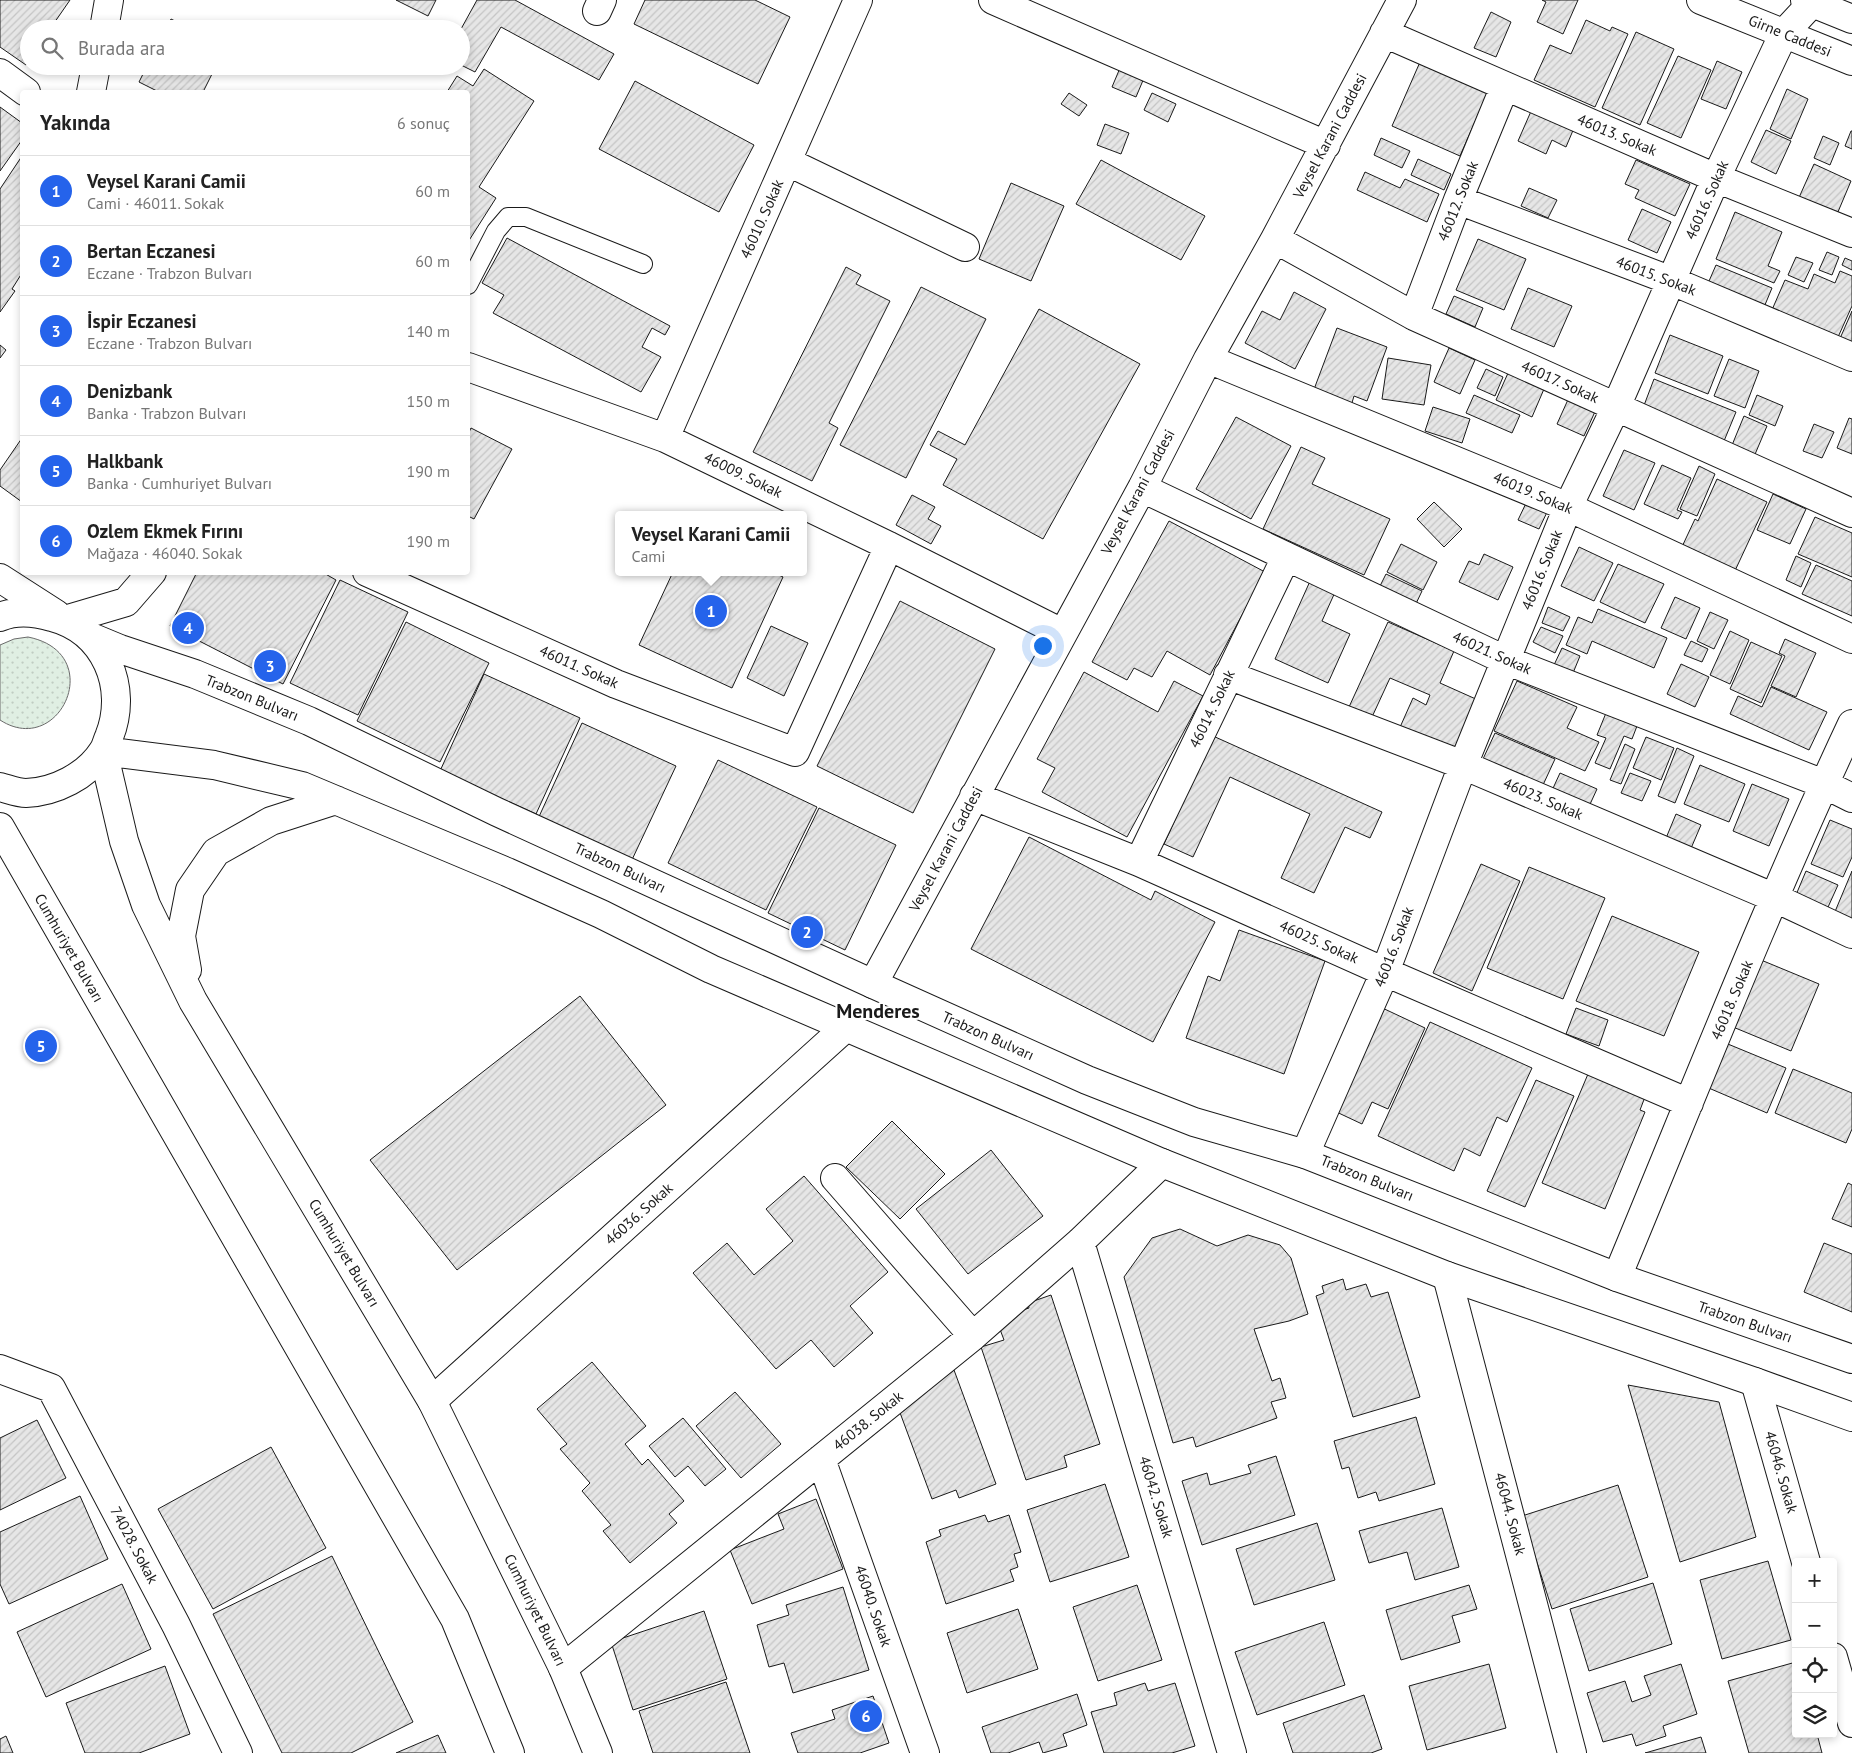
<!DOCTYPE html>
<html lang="tr">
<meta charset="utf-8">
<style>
body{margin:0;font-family:"PT Sans",sans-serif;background:#f2f2f2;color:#222}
.controls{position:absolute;right:15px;bottom:15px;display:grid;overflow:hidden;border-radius:5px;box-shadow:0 2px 8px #0003}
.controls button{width:45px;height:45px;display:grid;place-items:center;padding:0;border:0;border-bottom:1px solid #e0e0e0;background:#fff;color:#222;font:25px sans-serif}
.you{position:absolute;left:1042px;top:645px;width:18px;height:18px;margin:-12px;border:4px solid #fff;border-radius:50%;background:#1a73e8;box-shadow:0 0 0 8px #1a73e833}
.badge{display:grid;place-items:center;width:32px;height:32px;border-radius:50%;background:#2563eb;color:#fff;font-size:16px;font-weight:700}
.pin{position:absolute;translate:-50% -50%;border:2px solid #fff;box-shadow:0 1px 5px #0006}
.popup{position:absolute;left:615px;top:511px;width:192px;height:65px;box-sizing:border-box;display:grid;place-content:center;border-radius:5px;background:#fff;filter:drop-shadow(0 1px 4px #0005);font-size:16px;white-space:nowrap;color:#767676}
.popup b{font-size:19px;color:#222}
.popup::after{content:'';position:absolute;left:50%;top:100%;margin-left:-10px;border:10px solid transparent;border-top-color:#fff}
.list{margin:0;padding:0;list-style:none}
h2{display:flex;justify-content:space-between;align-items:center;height:65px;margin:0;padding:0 20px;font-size:21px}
h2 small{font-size:16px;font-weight:400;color:#767676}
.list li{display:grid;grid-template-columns:32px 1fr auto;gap:15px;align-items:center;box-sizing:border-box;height:70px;padding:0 20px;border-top:1px solid #e0e0e0}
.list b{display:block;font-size:19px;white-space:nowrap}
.list p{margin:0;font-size:16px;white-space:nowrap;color:#767676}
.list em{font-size:16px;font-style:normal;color:#767676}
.icon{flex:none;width:28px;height:28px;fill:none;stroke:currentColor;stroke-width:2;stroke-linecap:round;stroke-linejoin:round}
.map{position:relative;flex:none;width:1852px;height:1753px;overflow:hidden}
.search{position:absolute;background:#fff;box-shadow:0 2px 8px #0003;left:20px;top:20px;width:450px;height:55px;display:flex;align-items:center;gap:12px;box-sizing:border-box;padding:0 18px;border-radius:28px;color:#767676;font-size:19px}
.panel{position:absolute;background:#fff;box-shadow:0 2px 8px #0003;left:20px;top:90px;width:450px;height:485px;border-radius:5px}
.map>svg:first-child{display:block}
</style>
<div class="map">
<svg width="1852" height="1753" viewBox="0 0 1852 1753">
<defs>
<pattern id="grass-dots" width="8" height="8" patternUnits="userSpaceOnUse" patternTransform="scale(1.25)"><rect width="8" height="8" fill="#e0efe3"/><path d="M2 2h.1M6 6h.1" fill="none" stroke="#c0ccc2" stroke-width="1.8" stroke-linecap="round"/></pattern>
<pattern id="building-hatch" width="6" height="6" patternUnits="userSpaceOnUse" patternTransform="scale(1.25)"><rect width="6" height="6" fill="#e6e6e6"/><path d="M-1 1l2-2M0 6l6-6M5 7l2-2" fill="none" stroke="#c5c5c5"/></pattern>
</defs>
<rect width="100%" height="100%" fill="#fff"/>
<path fill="url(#grass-dots)" stroke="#6a6a6a" d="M28 637C108 653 60 759 0 720V645L14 639Z"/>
<path fill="url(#building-hatch)" stroke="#1a1a1a" d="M0 0H70L50 29H29V61L26 65 0 47Z
M396 0H436L428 16Z
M477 0H515L614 54 599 80 501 27 475 72 461 65V29Z
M645 0H755L790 17 758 84 634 24Z
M1542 0H1578L1563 34 1537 22 1546 2Z
M1491 12 1511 22 1496 57 1474 48Z
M171 19 191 29H166Z
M1586 20 1610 31 1612 27 1628 34 1595 107 1534 80 1550 45 1571 54Z
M1636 32 1674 49 1640 125 1602 108Z
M1678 56 1711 70 1681 138 1647 123Z
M1717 61 1742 72 1726 109 1701 99Z
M1420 62 1488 92 1460 156 1392 126Z
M147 66H216L203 92H159L139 82Z
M1120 68 1144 78 1136 97 1112 87Z
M484 69 534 101 479 187 496 198 468 242V92H447L457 76 473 86Z
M635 81 754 145 719 212 599 149Z
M1787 89 1808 99 1791 139 1770 129Z
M1069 93 1087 105 1079 116 1061 104Z
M1152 93 1176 104 1168 122 1144 110Z
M0 107 22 123V140L0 171Z
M1532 109 1574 128 1566 147 1552 140 1546 154 1518 141Z
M1105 124 1129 133 1121 154 1097 145Z
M1766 130 1791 141 1776 174 1751 162Z
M1851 131H1852V149L1845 146Z
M1823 136 1839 143 1830 165 1814 158Z
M1381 138 1410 151 1402 168 1374 155Z
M22 156V273L12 289 15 291 0 312V189Z
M1418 159 1451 174 1444 190 1411 175Z
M1101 160 1205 216 1181 260 1076 204Z
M1636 160 1690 184 1675 216 1635 198 1639 190 1625 184Z
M1814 164 1851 181 1835 219 1797 202Z
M1365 172 1400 188 1405 179 1439 194 1427 222 1357 190Z
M1011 183 1064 206 1031 281 979 259Z
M1529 188 1557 200 1548 218 1521 206Z
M1642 209 1671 222 1657 253 1628 240Z
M1735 212 1782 232 1768 266 1780 271 1774 283 1716 259Z
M507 238 670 326 665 335 652 328 642 347 661 357 641 392 493 313 504 295 482 283Z
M1478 239 1526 259 1504 310 1456 290Z
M1827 252 1839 257 1832 275 1819 270Z
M1796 257 1813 263 1804 282 1788 275Z
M1845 258 1852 261V270L1842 265Z
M1716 265 1772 288 1762 312 1706 288Z
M846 267 861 275 856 284 890 301 829 423 838 428 812 481 753 452Z
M1840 271 1852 276V306L1834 346 1768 319 1785 280 1808 289 1814 274 1835 283Z
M921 287 986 319 906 478 840 445Z
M1528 288 1572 306 1554 347 1511 329Z
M1294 292 1326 309 1295 369 1245 343 1262 311 1280 320Z
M1454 296 1483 308 1475 327 1446 314Z
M1039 309 1140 364 1043 539 943 485 957 459 930 445 938 431 965 445Z
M1852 311V349L1838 343Z
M1337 328 1387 347 1367 401 1354 396 1351 406 1313 392Z
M1670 335 1723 356 1708 394 1655 373Z
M0 345 6 350 0 358Z
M1449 348 1475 360 1460 394 1434 382Z
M1388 358 1431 365 1424 405 1382 399Z
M1729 359 1759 371 1745 408 1714 396Z
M1486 369 1503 377 1495 396 1477 388Z
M1508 373 1544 389 1532 417 1496 400Z
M1654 379 1736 412 1724 441 1643 408Z
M1571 393 1598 405 1584 436 1557 424Z
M1474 395 1520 415 1512 433 1466 413Z
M1757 395 1783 406 1775 426 1749 415Z
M1433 407 1470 419 1462 443 1425 431Z
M1744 416 1767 426 1753 459 1730 450Z
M1236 417 1291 446 1251 519 1196 489Z
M1849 418 1852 419V454L1837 448Z
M1814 424 1834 432 1822 458 1803 451Z
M471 428 512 449 474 519 468 516V434Z
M22 438V502L0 486V470Z
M1301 447 1325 458 1312 484 1390 519 1364 575 1263 529Z
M1624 450 1655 463 1634 510 1603 496Z
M1662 465 1691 478 1677 510 1682 512 1678 519 1644 504Z
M1699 466 1715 474 1697 516 1680 509Z
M1717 479 1767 502 1733 575 1680 551 1695 519 1698 521Z
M1773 494 1806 509 1790 544 1757 530Z
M912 495 935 507 928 519 941 526 931 544 896 525Z
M1528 499 1549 508 1539 529 1518 520Z
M1434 502 1462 529 1444 547 1417 519Z
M1815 517 1852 533V577L1798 554Z
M1169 521 1265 572 1210 675 1167 651 1152 677 1134 668 1127 680 1092 662Z
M1401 544 1437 562 1423 590 1387 572Z
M1579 547 1613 563 1594 601 1561 586Z
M1484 554 1513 567 1498 600 1459 582 1469 561 1479 565Z
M1796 556 1811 563 1801 587 1786 580Z
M1618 564 1664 584 1645 623 1600 602Z
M1816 565 1852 581V616L1802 594Z
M197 572H322L336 580 283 684 170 626Z
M673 572H773L783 577 732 688 639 645Z
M1386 574 1422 591 1413 610 1377 592Z
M1311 579 1336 590 1322 621 1350 634 1328 683 1275 659Z
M340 580 408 612 358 715 290 683Z
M1675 597 1700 608 1686 639 1661 628Z
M900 601 995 649 913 813 817 766Z
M1548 607 1570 617 1563 631 1542 623Z
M1598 609 1667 638 1654 668 1592 641 1587 654 1566 645 1578 617 1592 623Z
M1710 612 1728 620 1714 649 1697 641Z
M406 622 489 663 440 762 357 721Z
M1388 622 1454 651 1440 683 1478 700 1451 758 1397 734 1413 698 1426 705 1430 695 1390 678 1372 717 1349 707Z
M771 626 808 643 784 696 747 678Z
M1541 627 1563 636 1555 653 1533 642Z
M1730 631 1749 640 1730 684 1710 675Z
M1785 639 1816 653 1796 697 1771 686 1785 656 1779 653Z
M1691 641 1708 649 1702 662 1684 655Z
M1751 642 1782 656 1761 703 1730 689Z
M1562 648 1580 656 1573 673 1554 665Z
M1681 664 1709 677 1695 707 1667 694Z
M1084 672 1158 712 1174 681 1203 696 1127 837 1042 792 1055 768 1037 759Z
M484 674 580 718 536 814 440 771Z
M1517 681 1577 707 1567 728 1599 742 1585 771 1494 731Z
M1771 687 1827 712 1809 750 1730 714 1738 696 1762 707Z
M1606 713 1637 726 1632 739 1624 736 1610 769 1595 763 1606 738 1597 735Z
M582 723 676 766 630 864 537 821Z
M1495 733 1555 759 1543 785 1483 759Z
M1213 736 1382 812 1370 838 1345 827 1314 893 1281 878 1310 814 1230 777 1193 857 1164 844Z
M1646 737 1674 748 1661 780 1633 768Z
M1625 744 1635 749 1621 784 1610 780Z
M1677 748 1694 756 1675 803 1658 796Z
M718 760 817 807 766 910 668 863Z
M1700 765 1745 784 1729 822 1684 804Z
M1560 773 1597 789 1586 813 1549 797Z
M1630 773 1651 781 1642 801 1621 793Z
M1752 784 1789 799 1769 846 1733 831Z
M819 808 896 845 845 950 768 913Z
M1676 814 1701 825 1689 853 1664 843Z
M1830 820 1852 829V857L1843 877 1811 864Z
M1029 837 1151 900 1155 891 1215 922 1153 1042 971 949Z
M1481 864 1520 881 1472 991 1433 973Z
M1529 867 1605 898 1563 999 1487 968Z
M1806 871 1838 885 1824 916 1793 902Z
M1852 871V922L1834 914Z
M1612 916 1699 952 1664 1036 1576 1001Z
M1239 930 1325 961 1284 1074 1186 1038 1208 976 1220 981Z
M1761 960 1819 984 1791 1051 1733 1027Z
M580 996 666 1105 457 1270 370 1160Z
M1376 1005 1425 1028 1388 1109 1372 1102 1362 1124 1328 1108Z
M1576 1008 1608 1020 1599 1046 1566 1034Z
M1430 1022 1532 1068 1507 1122 1497 1117 1480 1156 1464 1148 1454 1171 1378 1136Z
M1723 1042 1786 1068 1767 1113 1704 1086Z
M1793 1069 1852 1093V1129L1846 1143 1775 1113Z
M1588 1074 1645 1097 1640 1110 1645 1112 1605 1209 1542 1183Z
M1536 1080 1574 1096 1525 1207 1487 1191Z
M892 1121 945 1174 900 1219 846 1167Z
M991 1150 1043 1216 968 1274 916 1209Z
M804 1176 888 1272 850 1306 873 1333 834 1367 811 1340 776 1369 693 1273 727 1243 754 1275 793 1241 766 1209Z
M1848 1183 1852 1185V1227L1832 1219Z
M1180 1229 1217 1246 1248 1235 1280 1245 1291 1258 1308 1314 1289 1321 1254 1329 1272 1381 1280 1378 1286 1398 1271 1402 1277 1418 1196 1447 1193 1437 1173 1443 1124 1277 1152 1238Z
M1824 1243 1852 1254V1312L1804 1292Z
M1343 1279 1346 1290 1366 1284 1371 1297 1388 1292 1420 1397 1353 1417 1316 1296 1324 1293 1322 1286Z
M1051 1295 1100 1444 1064 1456 1067 1467 1026 1480 981 1347 1004 1340 998 1324 1005 1316 1029 1308 1028 1303Z
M592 1362 646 1426 625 1444 642 1465 648 1459 684 1501 669 1514 677 1523 630 1563 603 1531 611 1525 582 1491 590 1483 560 1449 567 1444 537 1409Z
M954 1370 996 1484 959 1498 956 1490 932 1499 899 1410Z
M1628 1385 1719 1402 1756 1537 1680 1562Z
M735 1392 781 1444 741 1478 696 1426Z
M1416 1417 1435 1484 1379 1501 1376 1492 1358 1498 1349 1467 1342 1469 1334 1441Z
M683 1418 726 1469 705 1486 688 1466 675 1477 649 1446Z
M37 1420 66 1478 0 1510V1438Z
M271 1447 326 1548 213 1609 158 1509Z
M1276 1456 1295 1515 1202 1545 1182 1481 1207 1473 1210 1485 1251 1473 1248 1465Z
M1105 1484 1129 1557 1050 1582 1027 1510Z
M1618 1485 1648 1577 1552 1609 1522 1516Z
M80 1496 108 1559 9 1604 0 1584V1532Z
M816 1499 843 1569 752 1604 730 1550 784 1529 778 1514Z
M1442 1508 1459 1567 1415 1580 1407 1552 1369 1563 1359 1531Z
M985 1515 988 1522 1009 1515 1021 1552 1014 1554 1018 1567 1010 1570 1014 1581 946 1604 926 1542 941 1536 939 1530Z
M1317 1523 1335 1580 1254 1605 1236 1549Z
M332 1556 413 1722 351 1753H282L213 1614Z
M1768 1561 1791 1640 1722 1659 1700 1580Z
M1653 1583 1672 1644 1589 1671 1570 1609Z
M122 1584 151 1649 46 1697 17 1632Z
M1137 1585 1162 1660 1098 1681 1073 1607Z
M1469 1585 1477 1609 1452 1616 1460 1642 1401 1660 1386 1610Z
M843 1587 869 1670 793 1693 784 1663 769 1667 757 1625 789 1615 786 1605Z
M1018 1609 1038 1669 967 1693 947 1633Z
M704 1611 727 1679 633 1710 611 1642Z
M1324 1622 1345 1685 1257 1715 1235 1652Z
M1796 1662V1734H1817L1822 1753H1749L1728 1681Z
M1489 1664 1506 1728 1427 1750 1409 1686Z
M1681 1664 1697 1714 1663 1726 1666 1736 1636 1746 1632 1734 1603 1742 1587 1693 1625 1681 1632 1702 1651 1695 1644 1676Z
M165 1666 190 1734 139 1753H85L66 1703Z
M726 1682 750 1753H653L639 1711Z
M1145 1683 1148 1691 1175 1683 1195 1746 1172 1753H1104L1091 1712 1117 1705 1114 1693Z
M1077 1694 1087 1725 1063 1734 1067 1746 1043 1753 1039 1742 1008 1753H991L982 1727Z
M1364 1695 1382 1749 1371 1753H1293L1283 1723Z
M873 1696 889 1743 860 1753H798L791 1733 835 1719 832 1710Z
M438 1735 446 1753H396Z
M6 1736 13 1753H0V1739Z
M1701 1737 1706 1753H1645Z"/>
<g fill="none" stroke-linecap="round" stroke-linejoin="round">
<g stroke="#1a1a1a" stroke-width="20">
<path id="lane" d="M468 285 496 231 508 217H526L643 264"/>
</g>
<g stroke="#1a1a1a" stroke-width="30">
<path id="street" d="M993 0 1326 145
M597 11 602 0
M104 29 109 0
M1384 33 1716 178 1852 233
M0 73 26 92
M91 92 96 66
M788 162 965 247
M1458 200 1672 281 1852 357
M1275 239 1414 316 1852 513
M1414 316 1458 200 1505 86
M1208 359 1568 507 1852 639
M468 367 665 438 889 546 1062 633
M665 438 858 0
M1142 488 1505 660 1824 784 1852 798
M367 572 616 684 795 752 889 546
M65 620 126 602 152 572
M1228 675 1463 765 1775 898 1852 934
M974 796 1139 862 1385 972 1689 1103
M1139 862 1286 557
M873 984 1142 488 1208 359 1275 239 1402 0
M1305 1154 1385 972 1463 765 1568 507 1616 407 1716 178 1784 33 1812 3
M835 1178 973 1336
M1080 1242 1232 1753
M1447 1276 1572 1753
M1617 1277C1694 1092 1767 905 1852 724
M0 1369 51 1388 176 1625 238 1753
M1755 1382 1806 1562
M432 1401 846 1027
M821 1459 925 1753
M1833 1657 1852 1723
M563 1668 973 1336 1080 1242 1162 1163"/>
</g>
<g stroke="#1a1a1a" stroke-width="30">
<path id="secondary" d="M1701 0 1852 61
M1805 0 1852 19
M0 578 56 614
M0 617C16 610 35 612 52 617 105 631 129 687 109 737 107 741 106 747 103 751 87 776 55 792 26 793 18 793 8 789 0 787
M91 637 120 649 195 674 309 721 497 812 873 984 1087 1080 1194 1122 1305 1154 1617 1277 1852 1359
M0 827 455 1619 510 1753
M187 970 181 936 190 890 216 852 271 821 336 800
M598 1753 563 1668 432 1401 193 1001 146 905 124 841 103 751 214 765 302 786 507 872 601 914 711 969 1162 1163 1447 1276 1755 1382 1852 1417"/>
</g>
<use href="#lane" stroke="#fff" stroke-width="18"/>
<use href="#street" stroke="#fff" stroke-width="28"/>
<use href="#secondary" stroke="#fff" stroke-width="28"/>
</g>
<g text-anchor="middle" stroke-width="4" stroke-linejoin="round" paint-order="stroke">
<g font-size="15" fill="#1a1a1a" stroke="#fff">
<text transform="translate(1790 36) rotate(22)" y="5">Girne Caddesi</text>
<text transform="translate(1617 135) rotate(23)" y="5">46013. Sokak</text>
<text transform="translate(1330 136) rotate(-62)" y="5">Veysel Karani Caddesi</text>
<text transform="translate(1707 200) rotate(-66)" y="5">46016. Sokak</text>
<text transform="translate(1458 201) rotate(-68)" y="5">46012. Sokak</text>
<text transform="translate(762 219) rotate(-66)" y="5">46010. Sokak</text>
<text transform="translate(1656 276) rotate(21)" y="5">46015. Sokak</text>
<text transform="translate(1560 382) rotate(24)" y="5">46017. Sokak</text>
<text transform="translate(743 475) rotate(26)" y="5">46009. Sokak</text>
<text transform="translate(1138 492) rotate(-62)" y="5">Veysel Karani Caddesi</text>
<text transform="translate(1533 493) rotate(23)" y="5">46019. Sokak</text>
<text transform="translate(1542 570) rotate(-68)" y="5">46016. Sokak</text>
<text transform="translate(1492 653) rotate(24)" y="5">46021. Sokak</text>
<text transform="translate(579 667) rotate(24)" y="5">46011. Sokak</text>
<text transform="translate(252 698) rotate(22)" y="5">Trabzon Bulvarı</text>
<text transform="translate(1212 709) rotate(-64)" y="5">46014. Sokak</text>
<text transform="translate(1543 799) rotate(23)" y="5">46023. Sokak</text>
<text transform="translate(946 849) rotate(-62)" y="5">Veysel Karani Caddesi</text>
<text transform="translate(620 868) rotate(25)" y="5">Trabzon Bulvarı</text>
<text transform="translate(1319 942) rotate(24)" y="5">46025. Sokak</text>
<text transform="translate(1394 947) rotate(-69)" y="5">46016. Sokak</text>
<text transform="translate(69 948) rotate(60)" y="5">Cumhuriyet Bulvarı</text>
<text transform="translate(1732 1000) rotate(-67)" y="5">46018. Sokak</text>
<text transform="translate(988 1036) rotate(24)" y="5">Trabzon Bulvarı</text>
<text transform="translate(1367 1178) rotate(22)" y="5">Trabzon Bulvarı</text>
<text transform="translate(639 1214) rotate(-42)" y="5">46036. Sokak</text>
<text transform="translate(344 1253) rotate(59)" y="5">Cumhuriyet Bulvarı</text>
<text transform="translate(1745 1322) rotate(19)" y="5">Trabzon Bulvarı</text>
<text transform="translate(868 1421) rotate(-39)" y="5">46038. Sokak</text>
<text transform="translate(1781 1472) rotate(74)" y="5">46046. Sokak</text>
<text transform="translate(1156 1497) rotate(73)" y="5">46042. Sokak</text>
<text transform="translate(1510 1514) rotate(75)" y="5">46044. Sokak</text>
<text transform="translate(134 1545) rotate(62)" y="5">74028. Sokak</text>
<text transform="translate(873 1606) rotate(71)" y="5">46040. Sokak</text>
<text transform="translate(535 1610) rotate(64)" y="5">Cumhuriyet Bulvarı</text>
</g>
<g font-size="20" font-weight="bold" fill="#1a1a1a" stroke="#fff">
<text x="878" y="1018">Menderes</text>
</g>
</g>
</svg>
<div class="controls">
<button>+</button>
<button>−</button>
<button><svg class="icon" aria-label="locate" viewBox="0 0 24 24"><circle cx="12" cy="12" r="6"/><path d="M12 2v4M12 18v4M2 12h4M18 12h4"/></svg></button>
<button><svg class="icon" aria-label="layers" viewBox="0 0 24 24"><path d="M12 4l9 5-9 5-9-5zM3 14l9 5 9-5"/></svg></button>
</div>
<div class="you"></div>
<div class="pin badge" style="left:711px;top:611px">1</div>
<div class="popup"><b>Veysel Karani Camii</b>Cami</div>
<div class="pin badge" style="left:807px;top:932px">2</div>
<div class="pin badge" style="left:270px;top:666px">3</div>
<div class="pin badge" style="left:188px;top:628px">4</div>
<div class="pin badge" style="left:41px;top:1046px">5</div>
<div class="pin badge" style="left:866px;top:1716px">6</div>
<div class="search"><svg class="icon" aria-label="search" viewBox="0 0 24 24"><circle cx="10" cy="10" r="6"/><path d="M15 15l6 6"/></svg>Burada ara</div>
<section class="panel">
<h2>Yakında<small>6 sonuç</small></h2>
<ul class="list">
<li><span class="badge">1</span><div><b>Veysel Karani Camii</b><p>Cami · 46011. Sokak</p></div><em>60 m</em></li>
<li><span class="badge">2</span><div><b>Bertan Eczanesi</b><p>Eczane · Trabzon Bulvarı</p></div><em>60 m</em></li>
<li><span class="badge">3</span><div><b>İspir Eczanesi</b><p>Eczane · Trabzon Bulvarı</p></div><em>140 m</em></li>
<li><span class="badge">4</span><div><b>Denizbank</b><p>Banka · Trabzon Bulvarı</p></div><em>150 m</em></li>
<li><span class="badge">5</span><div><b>Halkbank</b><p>Banka · Cumhuriyet Bulvarı</p></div><em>190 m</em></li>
<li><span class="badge">6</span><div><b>Ozlem Ekmek Fırını</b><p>Mağaza · 46040. Sokak</p></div><em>190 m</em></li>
</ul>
</section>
</div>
